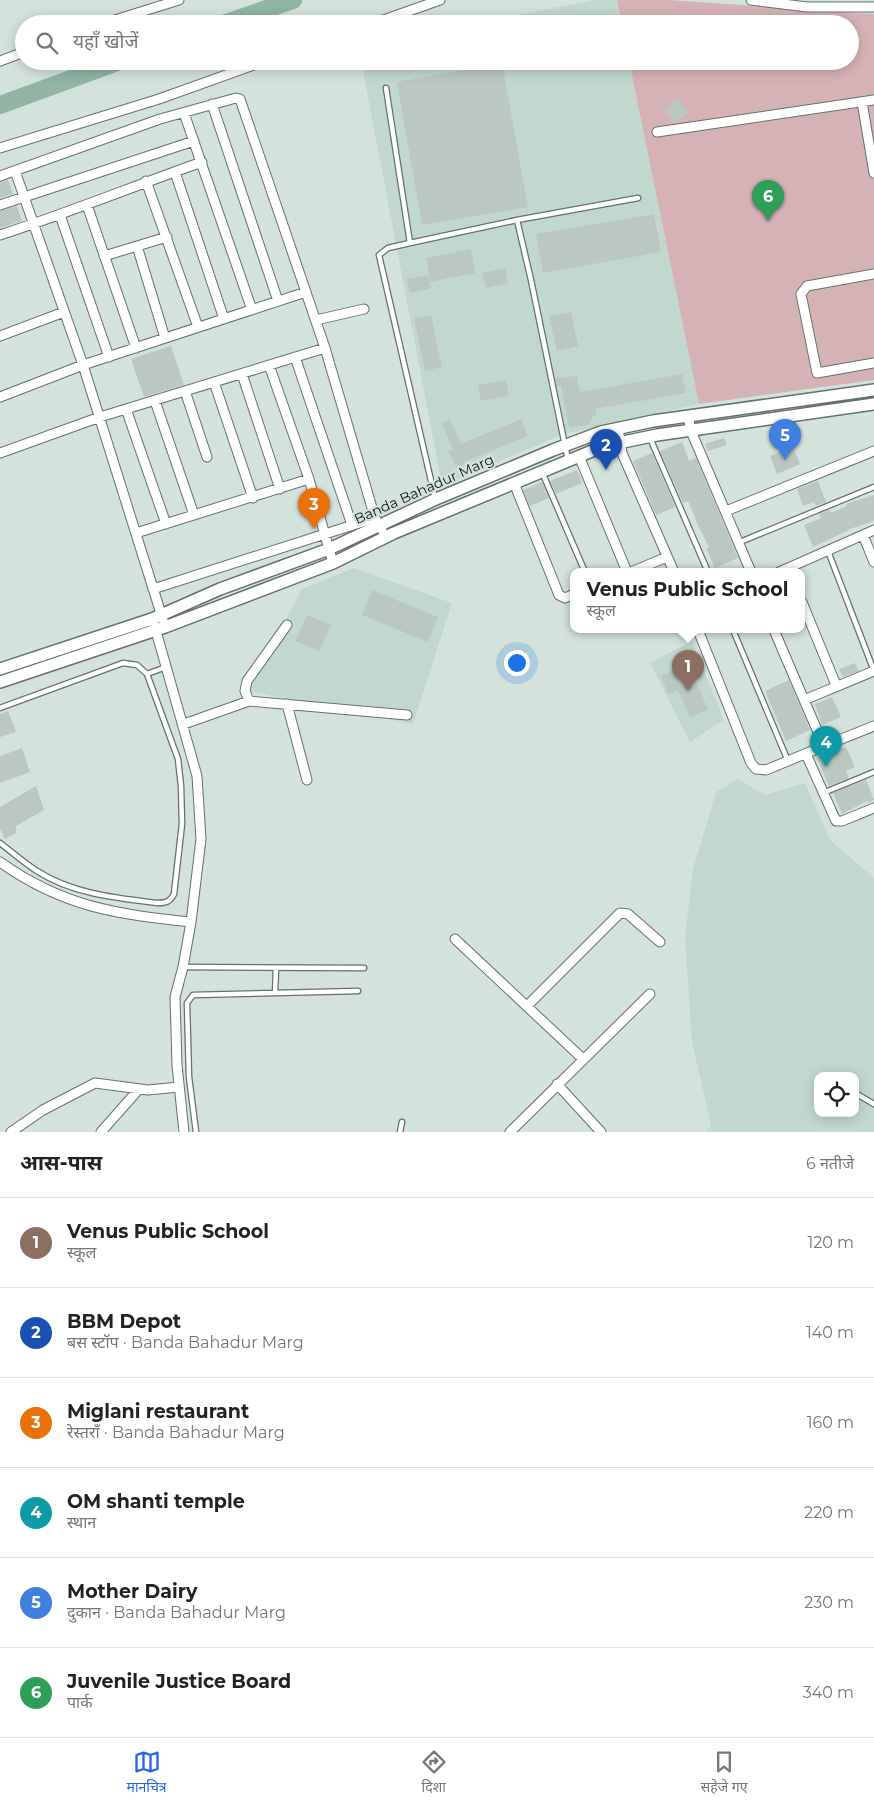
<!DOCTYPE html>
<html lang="hi">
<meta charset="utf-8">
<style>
body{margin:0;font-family:Montserrat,"Noto Sans Devanagari",sans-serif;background:#f2f2f2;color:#222}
.controls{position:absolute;right:15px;bottom:15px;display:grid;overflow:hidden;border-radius:10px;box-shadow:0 2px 12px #0003}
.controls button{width:45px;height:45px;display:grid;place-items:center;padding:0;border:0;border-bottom:1px solid #e0e0e0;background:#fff;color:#222;font:25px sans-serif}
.you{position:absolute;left:516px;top:662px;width:18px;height:18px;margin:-12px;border:4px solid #fff;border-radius:50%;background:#1a73e8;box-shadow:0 0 0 8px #1a73e833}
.badge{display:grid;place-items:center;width:32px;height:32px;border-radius:50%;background:#2563eb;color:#fff;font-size:16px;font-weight:700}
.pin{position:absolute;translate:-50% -41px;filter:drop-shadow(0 1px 2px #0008)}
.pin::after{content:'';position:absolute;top:26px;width:18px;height:15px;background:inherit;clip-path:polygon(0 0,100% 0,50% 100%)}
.popup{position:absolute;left:570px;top:568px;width:235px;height:65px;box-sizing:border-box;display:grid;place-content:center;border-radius:10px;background:#fff;filter:drop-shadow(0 1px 4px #0005);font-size:16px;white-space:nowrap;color:#767676}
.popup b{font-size:19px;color:#222}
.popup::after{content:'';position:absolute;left:50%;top:100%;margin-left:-10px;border:10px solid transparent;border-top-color:#fff}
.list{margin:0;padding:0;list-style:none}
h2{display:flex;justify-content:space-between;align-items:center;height:65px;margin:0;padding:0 20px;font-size:21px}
h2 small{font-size:16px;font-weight:400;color:#767676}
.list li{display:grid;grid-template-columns:32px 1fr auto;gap:15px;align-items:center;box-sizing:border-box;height:90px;padding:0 20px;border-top:1px solid #e0e0e0}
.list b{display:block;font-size:19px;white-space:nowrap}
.list p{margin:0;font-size:16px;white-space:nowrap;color:#767676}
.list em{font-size:16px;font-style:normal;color:#767676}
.icon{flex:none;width:28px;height:28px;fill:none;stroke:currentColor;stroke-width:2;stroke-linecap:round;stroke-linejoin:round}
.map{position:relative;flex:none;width:874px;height:1132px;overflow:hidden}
.search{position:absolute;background:#fff;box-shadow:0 2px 12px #0003;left:15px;right:15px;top:15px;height:55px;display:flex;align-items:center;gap:12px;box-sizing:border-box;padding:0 18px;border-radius:28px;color:#767676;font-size:19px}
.sheet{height:605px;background:#fff}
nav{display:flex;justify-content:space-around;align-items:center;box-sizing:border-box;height:70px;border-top:1px solid #e0e0e0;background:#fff;font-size:14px;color:#767676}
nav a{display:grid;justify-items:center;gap:2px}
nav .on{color:#2563eb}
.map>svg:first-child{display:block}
</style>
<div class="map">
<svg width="874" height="1132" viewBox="0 0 874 1132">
<rect width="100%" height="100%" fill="#d4e2dc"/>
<path fill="#c2d8ce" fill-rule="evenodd" d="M595 0H617L622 24H473Z
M361 61H629L699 404 564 434 442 485Z
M354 568 452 603 413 724 249 691 302 589Z
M692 641 724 720 690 742 650 663Z
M738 779 765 795 805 783 830 840 874 878V1132H705L711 1125 692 1042 685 938 693 869 716 792ZM818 1076H855V1113H818Z"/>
<path fill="#d5b2b6" d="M617 0H668L874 14V380L699 404 629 61H850V24H622Z"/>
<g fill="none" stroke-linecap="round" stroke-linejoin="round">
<path stroke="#91b4a4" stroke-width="18" d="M223 24 293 0
M0 105 120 61"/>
</g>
<path fill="#bbc8c2" d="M502 63 528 207 422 225 397 82Z
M677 99 689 112 675 123 664 111Z
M8 180 13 194 0 198V182Z
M17 206 22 221 0 228V211Z
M654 214 661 252 543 273 536 234Z
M471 249 475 273 430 282 426 258Z
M505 268 508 283 486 288 482 273Z
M428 275 431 288 410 293 407 279Z
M571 312 578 346 557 351 549 316Z
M431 315 442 367 425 371 414 318Z
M171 346 184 385 144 397 131 359Z
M682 374 686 393 595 409 597 416H592L593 421H590V424L569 428 561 386H557L555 378 577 376 580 392Z
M506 380 509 396 481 401 478 385Z
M450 419 461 444 521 419 528 436 464 462 465 464 457 468 448 451 453 450 442 423Z
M724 438 727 445 708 451 705 444Z
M682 442 689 461 696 458 738 558 715 568 706 548 709 547 695 519H696L688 501 683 503 660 451Z
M793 446 800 464 777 474 770 456Z
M652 453 675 507 656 515 633 461Z
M577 470 582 483 556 494 550 481Z
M818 481 826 502 816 506 814 502 803 506 797 489Z
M542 482 549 498 530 506 523 490Z
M874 495V521L853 528 813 547 804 525 821 518 819 514 829 510 831 513 847 506 846 504Z
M372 590 438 617 428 642 362 615Z
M307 615 331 625 319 651 295 641Z
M685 654 708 710 690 717 678 690 668 694 661 676 680 668 676 658Z
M855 663 859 671 843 677 839 669Z
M789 680 810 730 786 741 765 691Z
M832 697 841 717 822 725 815 704Z
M8 711 16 732 0 737V714Z
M846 747 855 767 846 771 849 778 829 786 817 758Z
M22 748 30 772 0 783V756Z
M866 779 874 800 868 803 867 801 842 814 833 793Z
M36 786 44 810 16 826V833L5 839 0 829V807Z"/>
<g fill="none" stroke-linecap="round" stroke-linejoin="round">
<g stroke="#65716b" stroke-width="7">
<path id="service" d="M386 88 410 243
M517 220 531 280 568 460
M650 438 708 572
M542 472 585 572
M435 498 379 255 388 248 410 243 517 220 638 198
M740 542 874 487
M828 551 874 671
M733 630 788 761
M0 708 123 663 137 665 147 674
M823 793 874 772
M0 843C12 852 24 863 37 871 73 894 116 898 157 903 166 903 170 902 174 894L182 824 181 786 178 759 147 674 166 667
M183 967 364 968
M275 993 276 968
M855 1093 874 1104
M196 1132 189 1077 187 1003 193 995 358 991
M400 1132 402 1122"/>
</g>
<g stroke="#65716b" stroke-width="11">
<path id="minor" d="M751 0 807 7H874
M102 24 179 0
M372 24 440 0
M0 61 24 52
M862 102 874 173
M212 104 278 301
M184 113 252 310
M657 132 874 100
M0 148 159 99 265 61
M15 171 83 365 163 620
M175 172 224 319
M0 176 160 119 236 98 240 99 325 348 375 518 382 530
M146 181 198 327
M0 205 194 141
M87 205 136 348
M60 215 109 357
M0 235C68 213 134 186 202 162
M137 246 165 338
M104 256 167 237
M874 274 807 286 801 294 817 373 874 363
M316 320 364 309
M0 336 64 312
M295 357 352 525
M269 365 309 479 333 563
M242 374 280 489
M214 382 253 498
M185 391 207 457
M0 397 83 365 306 292
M155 401 194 515
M126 409 166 524
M688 416 691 431 751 572
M618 429 622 453 674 572
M0 453 100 417 325 348
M579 456 627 572
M514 483 559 595 565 598 574 594
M726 511 874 451
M136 533 309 479
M863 535 874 562
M631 572 667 557
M779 572 874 530
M153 589 375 518
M802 602 836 685
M154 624 197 776 201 839 191 922 183 967 175 997 177 1065 184 1132
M698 630 751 763 756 769 766 770 824 746 804 700
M774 630 804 700 874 671
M249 701 245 691 247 681 287 625
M287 704 307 780
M184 724 249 701 407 715
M824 746 874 726
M806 754 836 821H842L874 808
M0 862C63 907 116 914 191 922
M455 939 583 1059
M527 1006 620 913 628 914 660 942
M557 1084 601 1132
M11 1132 43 1110 95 1083 148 1090 179 1087
M101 1132 139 1089
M510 1132 650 994"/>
</g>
<g stroke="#65716b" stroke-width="14">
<path id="tertiary" d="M0 669 152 619 220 589 329 549 436 499 553 450 601 432 653 421 874 390
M0 682 165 627 333 563 394 533 604 446 657 435 874 404"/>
</g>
<use href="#service" stroke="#fff" stroke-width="4.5"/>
<use href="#minor" stroke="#fff" stroke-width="9"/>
<use href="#tertiary" stroke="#fff" stroke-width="11"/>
</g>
<g text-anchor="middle" stroke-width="4.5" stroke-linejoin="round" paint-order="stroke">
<g font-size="14" fill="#111513" stroke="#d4e2dc">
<text transform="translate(424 489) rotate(-24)" y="5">Banda Bahadur Marg</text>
</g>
</g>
</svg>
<div class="controls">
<button><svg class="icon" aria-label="locate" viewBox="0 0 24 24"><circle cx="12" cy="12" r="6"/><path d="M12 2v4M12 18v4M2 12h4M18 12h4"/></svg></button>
</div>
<div class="you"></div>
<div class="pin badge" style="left:688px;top:691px;background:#8d6e63">1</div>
<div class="popup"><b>Venus Public School</b>स्कूल</div>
<div class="pin badge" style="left:606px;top:470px;background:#1a4fb4">2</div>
<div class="pin badge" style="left:314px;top:529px;background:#e8710a">3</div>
<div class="pin badge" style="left:826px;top:767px;background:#0f9aa8">4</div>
<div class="pin badge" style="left:785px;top:460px;background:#3f7fe0">5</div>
<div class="pin badge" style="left:768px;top:221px;background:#2e9e5b">6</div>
<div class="search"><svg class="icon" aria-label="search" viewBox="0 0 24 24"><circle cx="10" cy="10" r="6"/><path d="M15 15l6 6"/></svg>यहाँ खोजें</div>
</div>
<section class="sheet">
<h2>आस-पास<small>6 नतीजे</small></h2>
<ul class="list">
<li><span class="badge" style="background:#8d6e63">1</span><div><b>Venus Public School</b><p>स्कूल</p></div><em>120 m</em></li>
<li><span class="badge" style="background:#1a4fb4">2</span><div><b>BBM Depot</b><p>बस स्टॉप · Banda Bahadur Marg</p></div><em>140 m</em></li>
<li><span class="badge" style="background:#e8710a">3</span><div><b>Miglani restaurant</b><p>रेस्तराँ · Banda Bahadur Marg</p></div><em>160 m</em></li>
<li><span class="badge" style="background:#0f9aa8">4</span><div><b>OM shanti temple</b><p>स्थान</p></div><em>220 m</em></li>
<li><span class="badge" style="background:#3f7fe0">5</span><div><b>Mother Dairy</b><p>दुकान · Banda Bahadur Marg</p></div><em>230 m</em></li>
<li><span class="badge" style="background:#2e9e5b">6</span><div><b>Juvenile Justice Board</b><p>पार्क</p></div><em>340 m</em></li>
</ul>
</section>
<nav>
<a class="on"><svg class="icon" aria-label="map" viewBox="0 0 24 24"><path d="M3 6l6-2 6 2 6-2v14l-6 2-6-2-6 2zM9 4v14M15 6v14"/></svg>मानचित्र</a>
<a><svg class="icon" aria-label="directions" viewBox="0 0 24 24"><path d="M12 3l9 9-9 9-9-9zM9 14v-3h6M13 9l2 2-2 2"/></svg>दिशा</a>
<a><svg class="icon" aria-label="saved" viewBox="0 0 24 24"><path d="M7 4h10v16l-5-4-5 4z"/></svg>सहेजे गए</a>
</nav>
